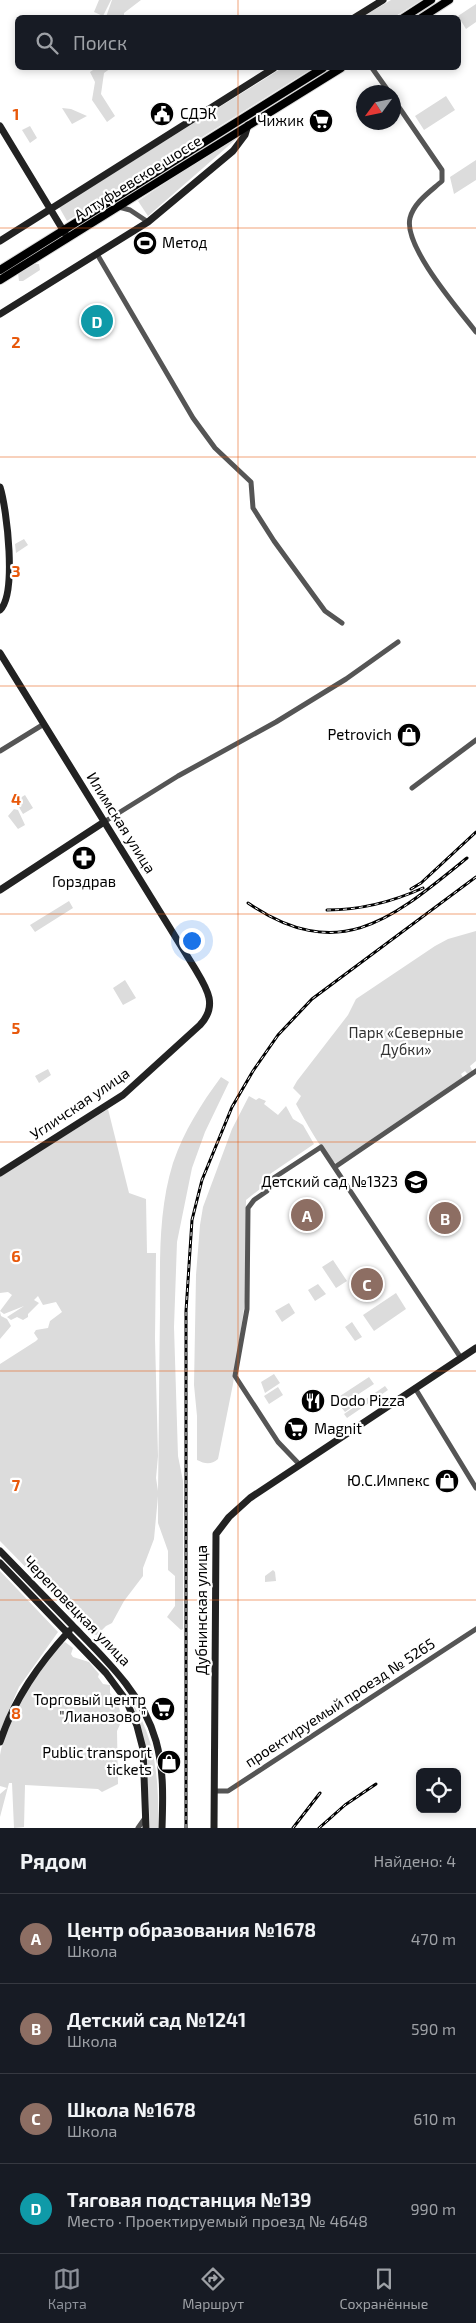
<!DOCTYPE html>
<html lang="ru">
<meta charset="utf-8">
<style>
body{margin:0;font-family:"Exo 2",sans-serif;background:#20242c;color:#f1f3f6}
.controls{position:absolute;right:15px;bottom:15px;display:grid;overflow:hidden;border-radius:8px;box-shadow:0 2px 8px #0003}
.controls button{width:45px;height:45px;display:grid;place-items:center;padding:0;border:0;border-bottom:1px solid #363941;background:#171b24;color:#f1f3f6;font:25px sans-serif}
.compass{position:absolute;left:356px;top:85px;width:45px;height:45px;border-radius:50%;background:#171b24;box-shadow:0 2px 8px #0003;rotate:237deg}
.you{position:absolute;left:191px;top:940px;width:18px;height:18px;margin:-12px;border:4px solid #fff;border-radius:50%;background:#1a73e8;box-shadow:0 0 0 8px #1a73e833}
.badge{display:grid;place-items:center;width:32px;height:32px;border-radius:50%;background:#8c9099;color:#fff;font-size:16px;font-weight:700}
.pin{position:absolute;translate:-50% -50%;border:2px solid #fff;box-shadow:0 1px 5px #0006}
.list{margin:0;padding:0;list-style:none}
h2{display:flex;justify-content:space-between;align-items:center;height:65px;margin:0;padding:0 20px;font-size:21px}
h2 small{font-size:16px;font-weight:400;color:#9ea1a6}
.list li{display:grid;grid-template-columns:32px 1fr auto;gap:15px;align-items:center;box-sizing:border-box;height:90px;padding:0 20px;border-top:1px solid #363941}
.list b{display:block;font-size:19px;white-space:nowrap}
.list p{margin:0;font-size:16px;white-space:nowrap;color:#9ea1a6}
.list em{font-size:16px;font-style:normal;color:#9ea1a6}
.icon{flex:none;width:28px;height:28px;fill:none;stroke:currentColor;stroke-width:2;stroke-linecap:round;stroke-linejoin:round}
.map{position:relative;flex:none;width:476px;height:1828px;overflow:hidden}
.search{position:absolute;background:#171b24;box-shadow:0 2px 8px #0003;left:15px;right:15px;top:15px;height:55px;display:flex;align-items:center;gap:12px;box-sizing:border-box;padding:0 18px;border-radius:8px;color:#9ea1a6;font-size:19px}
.sheet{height:425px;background:#171b24}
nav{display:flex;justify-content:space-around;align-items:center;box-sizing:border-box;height:70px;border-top:1px solid #363941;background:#171b24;font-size:14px;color:#9ea1a6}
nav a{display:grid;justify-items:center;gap:2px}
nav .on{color:#8c9099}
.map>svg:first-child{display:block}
</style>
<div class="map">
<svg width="476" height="1828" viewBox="0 0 476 1828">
<rect width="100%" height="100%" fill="#fff"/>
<path fill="#dcdcdc" d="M99 0H111L103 16 94 12Z
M112 0H141L124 13V17H106Z
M391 0H422L394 17H362Z
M476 4V22L466 29 458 16Z
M96 68H111L104 73 101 94 115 116 107 122 92 100 95 82 90 72Z
M282 68H313L67 221 59 207Z
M446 96 455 110 424 130 415 116Z
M62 108 71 109 87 116 72 124Z
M30 126 37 138 30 143 22 130Z
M242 132V134L148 216 138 201Z
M476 160V180L454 194 450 177Z
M35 264H39L40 270 23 281H19L18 273Z
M24 539 28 545 16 553 15 544Z
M25 795 33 808 23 814 17 804V800Z
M14 809 18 810 25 825 18 829 8 816Z
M69 901 73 908 35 932 30 925Z
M476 931V1061L470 1066 473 1072 469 1076 465 1071 461 1074 464 1079 354 1152 336 1163C323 1155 304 1118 296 1104L301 1096 293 1088 297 1081 348 1015 356 999 435 946 448 939Z
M125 980 136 998 123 1005 113 988Z
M48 1069 51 1075 39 1083 35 1076Z
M221 1077 229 1082 205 1132 192 1168 177 1242 174 1327 178 1456 183 1481V1629L181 1630 167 1617 175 1606V1576L168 1570V1551L158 1523V1496L154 1539 143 1568V1576L124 1601 112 1623 106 1626 97 1635 91 1634 0 1541V1364L36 1341 38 1339 34 1333 36 1330 48 1328 50 1321 62 1312 56 1302 43 1305 38 1296 34 1300 39 1303 28 1314V1317L23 1320 17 1317 11 1320 7 1317 24 1306 4 1314 0 1311 12 1295 8 1292 0 1293V1176L108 1109 129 1193 146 1199 147 1253H156L155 1339 158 1456 156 1478 158 1491C159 1432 159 1372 160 1313 160 1263 158 1211 173 1163 184 1131 201 1104 221 1077Z
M249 1096 256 1100 259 1098 266 1101 264 1104 278 1115 286 1106 293 1119 303 1125 314 1144 270 1174 267 1177 265 1185 246 1200 245 1301 233 1384 218 1459C211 1465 205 1464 197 1460V1416L194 1385 196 1275 200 1225 203 1207 232 1129Z
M333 1260 347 1281 336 1288 322 1267Z
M318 1284 326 1294 315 1301 308 1290Z
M396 1293 406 1309 374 1331 363 1315Z
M289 1303 295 1313 282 1322 275 1311Z
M0 1312 1 1316 7 1319 11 1326 0 1339Z
M352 1322 362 1337 355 1341 345 1327Z
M274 1374 280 1383 265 1393 261 1382Z
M369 1377 374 1384 351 1399 355 1405 345 1412 341 1407 345 1404 340 1396Z
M385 1386 388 1390 347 1418 344 1414Z
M278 1387 283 1395 269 1404 264 1396Z
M273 1570 275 1572 276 1581 265 1582V1576Z
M0 1571 58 1632 19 1687 0 1731Z
M65 1642 73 1648 71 1654 73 1657 89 1662 99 1674 98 1677 103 1684 110 1685V1693L118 1703 122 1720 117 1731 118 1784 102 1792 98 1789 25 1785 24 1827 14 1828 12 1783H9L0 1817V1794L7 1788 0 1786C0 1776 0 1765 0 1755 6 1722 38 1663 65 1642Z
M133 1704C157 1742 159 1785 158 1828H150L146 1749Z"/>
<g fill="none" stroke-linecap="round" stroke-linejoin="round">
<g stroke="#dbdbdb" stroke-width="10">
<path id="primary" d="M403 18 431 0
M421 18 449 0
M0 270 323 68
M0 280 341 68"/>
</g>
<path stroke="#555" stroke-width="5" d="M372 68 389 92
M394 100 442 170V181C431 191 414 202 410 218 403 246 459 310 476 332
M119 207 130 210 148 222
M97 254 193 418 215 448 251 482 253 508 274 541 325 611 342 623
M0 751 44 724
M412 788 476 740
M104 822 178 776 276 722 346 679 398 642
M335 1167 476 1071
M415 1388 476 1488
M300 1465 278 1442 235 1376 247 1309 248 1208 254 1200 267 1191 272 1179 321 1147 461 1358
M215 1791H228L476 1629
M138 1828 145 1818"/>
<path stroke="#222" stroke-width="7" d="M354 18 383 0
M0 126 66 235
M0 241 274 68
M0 314 148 222 233 151 245 135 248 125
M0 487C7 509 17 594 0 610
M0 653 194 967C206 987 219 1005 200 1025L123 1095 0 1173
M0 890 104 822
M0 1551C24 1576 48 1600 72 1625 105 1659 143 1694 156 1741 164 1770 163 1798 162 1828
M0 1563 106 1673 126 1700 137 1726 143 1749 146 1828
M0 1742C14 1699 39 1664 69 1631
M214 1828 216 1534 229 1517 250 1498 476 1348"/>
<use href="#primary" stroke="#000" stroke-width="8"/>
<g stroke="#000" stroke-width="3">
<path id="rail" d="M411 889 421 883 476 832
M248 903C341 966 394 917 467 858
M327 910C360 910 392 902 423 888
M186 1828V1311L192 1220 202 1180 232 1107 253 1071 278 1035 312 999 476 877
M293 1828 320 1793
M319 1828 345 1805 376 1784"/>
</g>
<use href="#rail" stroke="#fff" stroke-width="1" stroke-dasharray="4" stroke-linecap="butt"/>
</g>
<path fill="none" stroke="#e8590c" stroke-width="1" stroke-opacity="0.55" d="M238 0V18M238 68V1828M0 228H476M0 457H476M0 686H476M0 914H476M0 1142H476M0 1371H476M0 1600H476"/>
<defs>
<g id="civic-disc" transform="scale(1.25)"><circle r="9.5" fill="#000" stroke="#fff"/><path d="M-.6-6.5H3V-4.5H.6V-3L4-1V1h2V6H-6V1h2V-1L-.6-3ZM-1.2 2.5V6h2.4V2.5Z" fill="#fff"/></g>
<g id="supermarket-disc" transform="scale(1.25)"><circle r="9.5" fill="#000" stroke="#fff"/><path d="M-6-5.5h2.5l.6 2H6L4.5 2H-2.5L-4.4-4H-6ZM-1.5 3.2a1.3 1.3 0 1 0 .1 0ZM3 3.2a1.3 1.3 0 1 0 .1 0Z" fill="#fff"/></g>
<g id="stadium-disc" transform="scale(1.25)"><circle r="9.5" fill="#000" stroke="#fff"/><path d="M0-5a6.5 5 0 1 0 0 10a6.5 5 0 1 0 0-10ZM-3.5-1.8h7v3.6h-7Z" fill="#fff"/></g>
<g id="shop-disc" transform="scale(1.25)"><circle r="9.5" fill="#000" stroke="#fff"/><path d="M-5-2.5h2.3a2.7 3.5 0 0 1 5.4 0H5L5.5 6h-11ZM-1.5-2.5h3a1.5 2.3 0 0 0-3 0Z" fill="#fff"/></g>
<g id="pharmacy-disc" transform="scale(1.25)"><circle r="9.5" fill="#000" stroke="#fff"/><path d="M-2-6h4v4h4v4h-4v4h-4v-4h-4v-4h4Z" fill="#fff"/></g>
<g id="school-disc" transform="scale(1.25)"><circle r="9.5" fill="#000" stroke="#fff"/><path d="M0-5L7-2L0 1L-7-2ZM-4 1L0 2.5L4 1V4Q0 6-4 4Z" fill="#fff"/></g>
<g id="restaurant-disc" transform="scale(1.25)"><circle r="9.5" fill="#000" stroke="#fff"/><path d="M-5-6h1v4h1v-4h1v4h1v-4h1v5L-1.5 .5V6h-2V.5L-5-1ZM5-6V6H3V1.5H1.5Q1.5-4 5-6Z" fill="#fff"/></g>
</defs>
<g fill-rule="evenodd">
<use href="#civic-disc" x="162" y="114"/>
<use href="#supermarket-disc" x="321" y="121"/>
<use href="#stadium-disc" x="145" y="243"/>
<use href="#shop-disc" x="409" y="735"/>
<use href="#pharmacy-disc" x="84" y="858"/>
<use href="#school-disc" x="416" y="1182"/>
<use href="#restaurant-disc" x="313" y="1401"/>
<use href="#supermarket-disc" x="296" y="1429"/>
<use href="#shop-disc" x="447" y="1481"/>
<use href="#supermarket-disc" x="163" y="1709"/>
<use href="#shop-disc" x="169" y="1762"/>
</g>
<g text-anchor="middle" stroke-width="4.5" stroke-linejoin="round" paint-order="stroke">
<g font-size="15" fill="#000" stroke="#fff" text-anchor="end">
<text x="180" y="119" text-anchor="start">СДЭК</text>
<text x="304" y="126">Чижик</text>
<text x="162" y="248" text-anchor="start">Метод</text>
<text x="392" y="740">Petrovich</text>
<text x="84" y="887" text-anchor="middle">Горздрав</text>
<text x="398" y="1187">Детский сад №1323</text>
<text x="330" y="1406" text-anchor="start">Dodo Pizza</text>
<text x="314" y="1434" text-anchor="start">Magnit</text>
<text x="430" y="1486">Ю.С.Импекс</text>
<text x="146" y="1705">Торговый центр<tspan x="146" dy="17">"Лианозово"</tspan></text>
<text x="152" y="1758">Public transport<tspan x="152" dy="17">tickets</tspan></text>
</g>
<g font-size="15" fill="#000" stroke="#fff">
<text transform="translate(138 178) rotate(-32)" y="5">Алтуфьевское шоссе</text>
<text transform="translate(121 823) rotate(58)" y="5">Илимская улица</text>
<text transform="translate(80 1104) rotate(-34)" y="5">Угличская улица</text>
<text transform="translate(202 1610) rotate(-90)" y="5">Дубнинская улица</text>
<text transform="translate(77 1611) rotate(46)" y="5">Череповецкая улица</text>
<text transform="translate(340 1703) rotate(-33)" y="5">проектируемый проезд № 5265</text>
</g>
<g font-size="15" fill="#333" stroke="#fff">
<text x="406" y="1038">Парк «Северные<tspan x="406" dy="17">Дубки»</tspan></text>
</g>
</g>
<g font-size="16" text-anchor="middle" font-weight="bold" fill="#e8590c" stroke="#fff" stroke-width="4.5" stroke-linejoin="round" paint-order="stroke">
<text x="16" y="120">1</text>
<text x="16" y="348">2</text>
<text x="16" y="577">3</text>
<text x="16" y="805">4</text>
<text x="16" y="1034">5</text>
<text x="16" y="1262">6</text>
<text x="16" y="1491">7</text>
<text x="16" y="1719">8</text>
</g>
</svg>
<div class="controls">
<button><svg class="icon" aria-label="locate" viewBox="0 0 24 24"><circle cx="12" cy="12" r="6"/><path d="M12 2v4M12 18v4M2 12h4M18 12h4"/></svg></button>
</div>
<svg class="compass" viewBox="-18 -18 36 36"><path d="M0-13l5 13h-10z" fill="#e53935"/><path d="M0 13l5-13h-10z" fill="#9ea1a6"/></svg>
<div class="you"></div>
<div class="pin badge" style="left:307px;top:1215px;background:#8d6e63">A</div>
<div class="pin badge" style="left:445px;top:1218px;background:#8d6e63">B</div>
<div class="pin badge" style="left:367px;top:1284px;background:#8d6e63">C</div>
<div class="pin badge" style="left:97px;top:321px;background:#0f9aa8">D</div>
<div class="search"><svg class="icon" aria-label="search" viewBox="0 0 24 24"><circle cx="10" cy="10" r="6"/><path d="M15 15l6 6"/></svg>Поиск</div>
</div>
<section class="sheet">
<h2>Рядом<small>Найдено: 4</small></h2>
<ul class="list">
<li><span class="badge" style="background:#8d6e63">A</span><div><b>Центр образования №1678</b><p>Школа</p></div><em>470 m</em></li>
<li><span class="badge" style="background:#8d6e63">B</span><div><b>Детский сад №1241</b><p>Школа</p></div><em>590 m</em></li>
<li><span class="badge" style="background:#8d6e63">C</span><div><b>Школа №1678</b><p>Школа</p></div><em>610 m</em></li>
<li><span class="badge" style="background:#0f9aa8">D</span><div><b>Тяговая подстанция №139</b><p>Место · Проектируемый проезд № 4648</p></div><em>990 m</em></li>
</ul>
</section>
<nav>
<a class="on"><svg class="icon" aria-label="map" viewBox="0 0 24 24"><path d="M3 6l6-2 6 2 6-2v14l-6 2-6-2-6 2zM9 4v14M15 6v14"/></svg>Карта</a>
<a><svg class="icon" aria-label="directions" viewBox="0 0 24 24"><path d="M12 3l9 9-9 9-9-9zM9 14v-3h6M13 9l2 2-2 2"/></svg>Маршрут</a>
<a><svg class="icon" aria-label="saved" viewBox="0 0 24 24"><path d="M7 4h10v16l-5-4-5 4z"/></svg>Сохранённые</a>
</nav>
